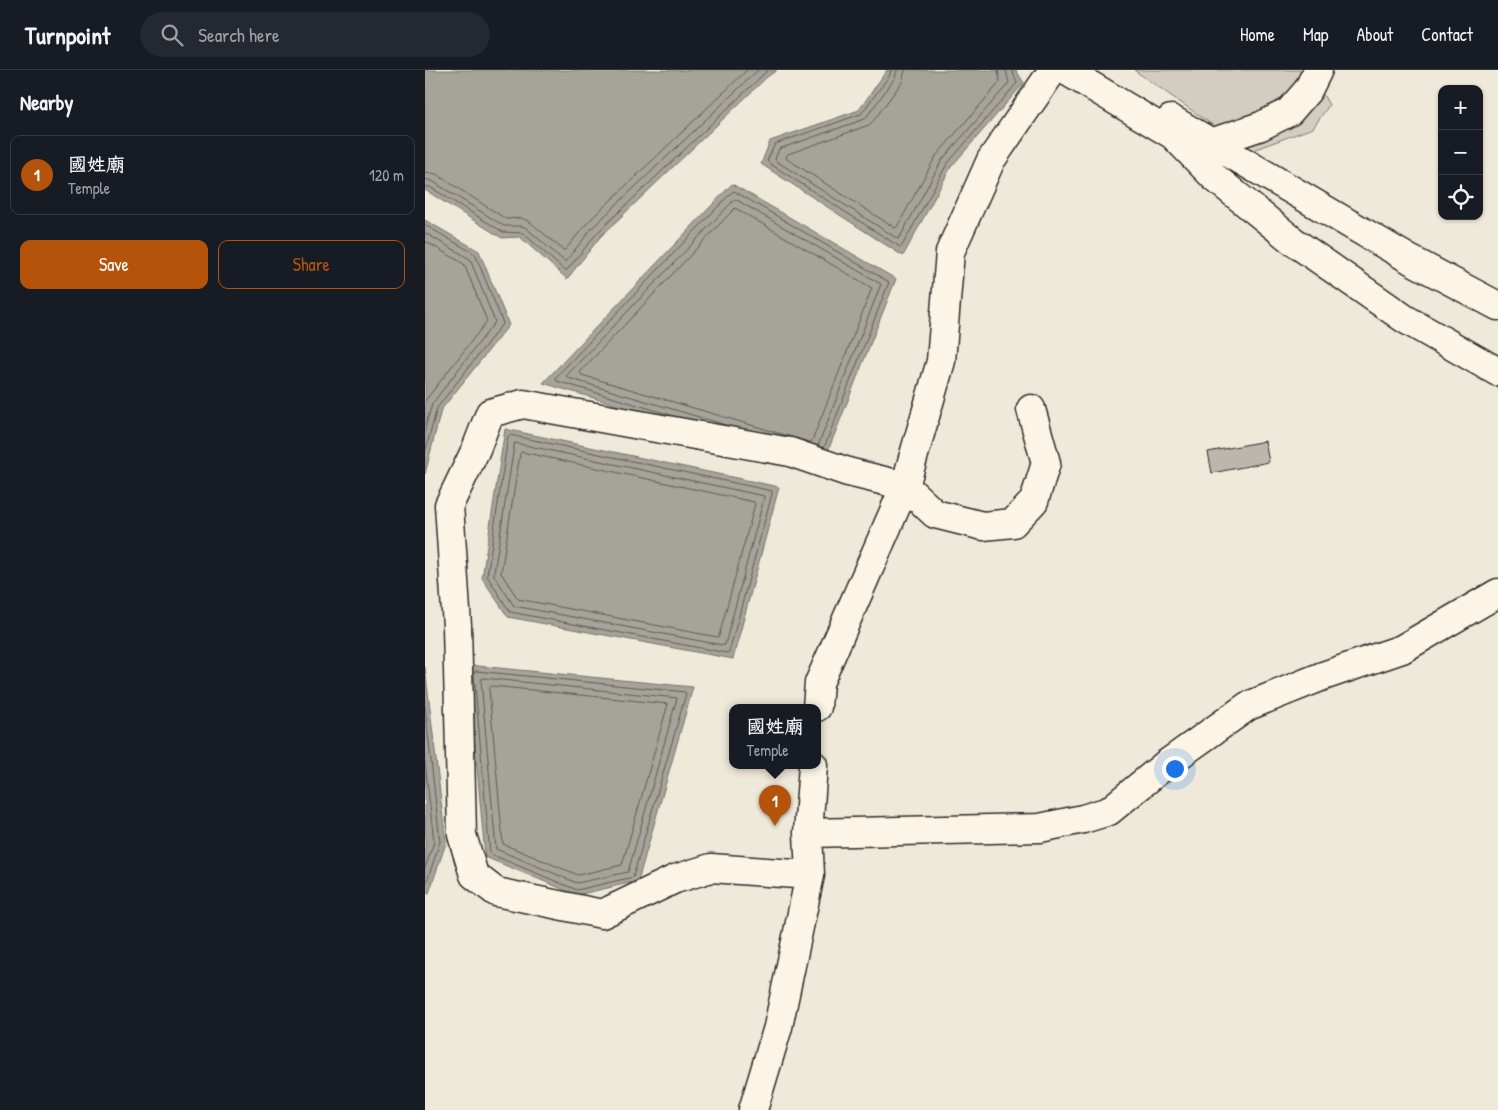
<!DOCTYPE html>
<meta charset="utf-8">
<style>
body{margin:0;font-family:"Patrick Hand","LXGW WenKai TC",sans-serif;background:#242831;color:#f1f3f6}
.controls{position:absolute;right:15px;top:15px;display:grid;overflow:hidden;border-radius:10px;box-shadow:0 1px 4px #0004}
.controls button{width:45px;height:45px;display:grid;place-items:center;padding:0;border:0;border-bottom:1px solid #363941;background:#171b24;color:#f1f3f6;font:25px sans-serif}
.you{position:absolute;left:749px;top:698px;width:18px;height:18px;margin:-12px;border:4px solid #fff;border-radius:50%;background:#1a73e8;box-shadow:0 0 0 8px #1a73e833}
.badge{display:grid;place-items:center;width:32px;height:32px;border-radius:50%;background:#b45309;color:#fff;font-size:16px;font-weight:700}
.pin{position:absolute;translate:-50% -41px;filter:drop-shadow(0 1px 2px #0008)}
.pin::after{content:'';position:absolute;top:26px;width:18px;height:15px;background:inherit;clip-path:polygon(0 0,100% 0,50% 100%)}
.popup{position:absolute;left:304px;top:634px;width:92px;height:65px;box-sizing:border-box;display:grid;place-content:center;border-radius:10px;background:#171b24;filter:drop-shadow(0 1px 4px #0005);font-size:16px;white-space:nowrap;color:#9ea1a6}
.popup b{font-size:19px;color:#f1f3f6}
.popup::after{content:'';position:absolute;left:50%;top:100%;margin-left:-10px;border:10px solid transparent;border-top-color:#171b24}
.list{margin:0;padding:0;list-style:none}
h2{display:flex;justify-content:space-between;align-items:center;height:65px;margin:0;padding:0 20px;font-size:21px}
h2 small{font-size:16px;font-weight:400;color:#9ea1a6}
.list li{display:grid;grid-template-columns:32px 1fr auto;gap:15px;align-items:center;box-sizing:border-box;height:80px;margin:0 10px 10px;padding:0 10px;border:1px solid #363941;border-radius:10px}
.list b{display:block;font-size:19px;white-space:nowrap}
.list p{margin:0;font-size:16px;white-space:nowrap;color:#9ea1a6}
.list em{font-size:16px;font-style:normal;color:#9ea1a6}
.actions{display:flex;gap:10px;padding:15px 20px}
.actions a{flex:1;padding:11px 0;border:1px solid #b45309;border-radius:10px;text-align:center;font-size:18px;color:#b45309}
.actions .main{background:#b45309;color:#fff}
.icon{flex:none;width:28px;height:28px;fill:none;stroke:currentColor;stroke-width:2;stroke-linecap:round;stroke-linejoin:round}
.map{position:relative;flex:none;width:1073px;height:1040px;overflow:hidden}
header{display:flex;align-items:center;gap:30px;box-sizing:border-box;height:70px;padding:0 25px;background:#171b24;border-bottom:1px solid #363941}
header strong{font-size:24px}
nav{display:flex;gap:28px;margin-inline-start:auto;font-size:18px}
.search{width:350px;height:45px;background:#242831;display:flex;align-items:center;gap:12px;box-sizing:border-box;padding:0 18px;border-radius:28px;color:#9ea1a6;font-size:19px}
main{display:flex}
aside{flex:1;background:#171b24}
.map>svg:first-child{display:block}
</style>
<header>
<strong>Turnpoint</strong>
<div class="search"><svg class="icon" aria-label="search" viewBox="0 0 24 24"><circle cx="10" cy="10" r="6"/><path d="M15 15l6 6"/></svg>Search here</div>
<nav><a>Home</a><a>Map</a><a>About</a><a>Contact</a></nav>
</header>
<main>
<aside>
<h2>Nearby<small></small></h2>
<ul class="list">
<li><span class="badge">1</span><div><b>國姓廟</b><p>Temple</p></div><em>120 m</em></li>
</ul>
<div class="actions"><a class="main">Save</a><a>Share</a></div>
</aside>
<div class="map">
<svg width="1073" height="1040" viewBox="0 0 1073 1040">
<rect width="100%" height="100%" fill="#efe9da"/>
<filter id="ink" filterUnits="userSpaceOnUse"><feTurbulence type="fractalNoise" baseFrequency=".02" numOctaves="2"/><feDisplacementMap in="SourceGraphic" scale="10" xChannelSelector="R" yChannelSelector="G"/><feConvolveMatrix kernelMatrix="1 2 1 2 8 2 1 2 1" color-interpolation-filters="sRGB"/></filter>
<g filter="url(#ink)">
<path fill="#d2cdc0" stroke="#7e7c76" d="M709 0H906L894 17 904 35 888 58 825 81Z"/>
<path fill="#a6a399" stroke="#75736d" d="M0 0H352L342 7 176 166 142 209 95 167 77 168 0 120Z
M462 0H591L599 13 526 97 478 186 336 94 345 71 434 40Z
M307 114 471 209 397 396 118 313Z
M0 150 54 181 84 255 16 340 0 404Z
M80 359 354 417 308 589 83 547 57 508Z
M43 595 268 617 213 811 152 825 60 787Z
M0 597 21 773 4 823 0 824Z"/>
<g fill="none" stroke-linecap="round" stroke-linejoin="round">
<path stroke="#5c5b57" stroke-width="1" d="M466 0 465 5 436 44 350 74 342 91 344 93 475 177 477 176 522 94 592 13 587 0
M472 0 470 8 440 49 354 79 350 89 351 91 473 169 475 167 517 90 584 13 581 0
M480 0 477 12 449 50 444 55 363 84 361 87 362 89 470 158 472 157 511 86 575 12 573 0
M0 102 11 104 81 149 96 148 105 152 138 180H140L163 152 322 0
M0 109 7 111 79 156H96L100 157 139 191H141L168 157 333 0
M0 116 5 117 78 162 98 163 139 200H142L173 162 343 0
M0 155 50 184 78 253 12 338 0 383
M0 163 45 189 70 252 7 334 0 358
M0 171 39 194 62 251 0 331
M246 345 132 311 130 308 307 122 309 121 464 212 399 378
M301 355 143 308 141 306 310 129 456 214 393 376
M85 365 347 421V424L304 582 302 583 85 542 62 506 83 367Z
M370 368 157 305 155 303 156 301 310 138 447 218 387 371 384 372 370 368
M90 373 339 426V428L300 575H297L89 536 69 505Z
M97 382 329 432 330 434 294 566 292 567 93 529 76 503 95 384Z
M51 601 260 622 261 624 208 807 152 820 65 784 49 604Z
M58 608 252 628 203 802 152 813 71 779 56 611Z
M67 616 243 634 197 795 153 805 78 774 64 619Z
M0 636 15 772 0 817
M0 692 9 772 0 798"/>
</g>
<path fill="#bcb7ac" stroke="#2b2b2b" d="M840 371 844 392 787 403 783 382Z"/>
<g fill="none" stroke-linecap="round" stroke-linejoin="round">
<g stroke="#2b2b2b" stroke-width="31">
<path id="minor" d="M640 0 748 65 789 107 868 171 980 249 1073 302
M746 49 986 190 1073 236
M786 73 836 56 864 42 883 20 893 0
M392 637 394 613 480 416 516 291 525 182 566 90 628 0
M383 763 615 758 658 749 684 741 740 695 823 636 898 606 977 579 1073 523
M385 805 286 798 250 809 177 844 71 822 49 805 37 765 32 556 24 435 51 379 65 343 98 334 365 382 423 402 480 416 510 444 558 456 588 453 609 431 621 393 606 339
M328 1040 353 957 385 805 383 763 388 695"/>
</g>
<use href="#minor" stroke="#fcf5e5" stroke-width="28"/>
</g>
</g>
</svg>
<div class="controls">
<button>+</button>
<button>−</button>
<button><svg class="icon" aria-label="locate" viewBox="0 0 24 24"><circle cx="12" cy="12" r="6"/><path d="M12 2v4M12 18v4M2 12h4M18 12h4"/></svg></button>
</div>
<div class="you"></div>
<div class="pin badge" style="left:350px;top:756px">1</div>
<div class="popup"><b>國姓廟</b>Temple</div>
</div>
</main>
